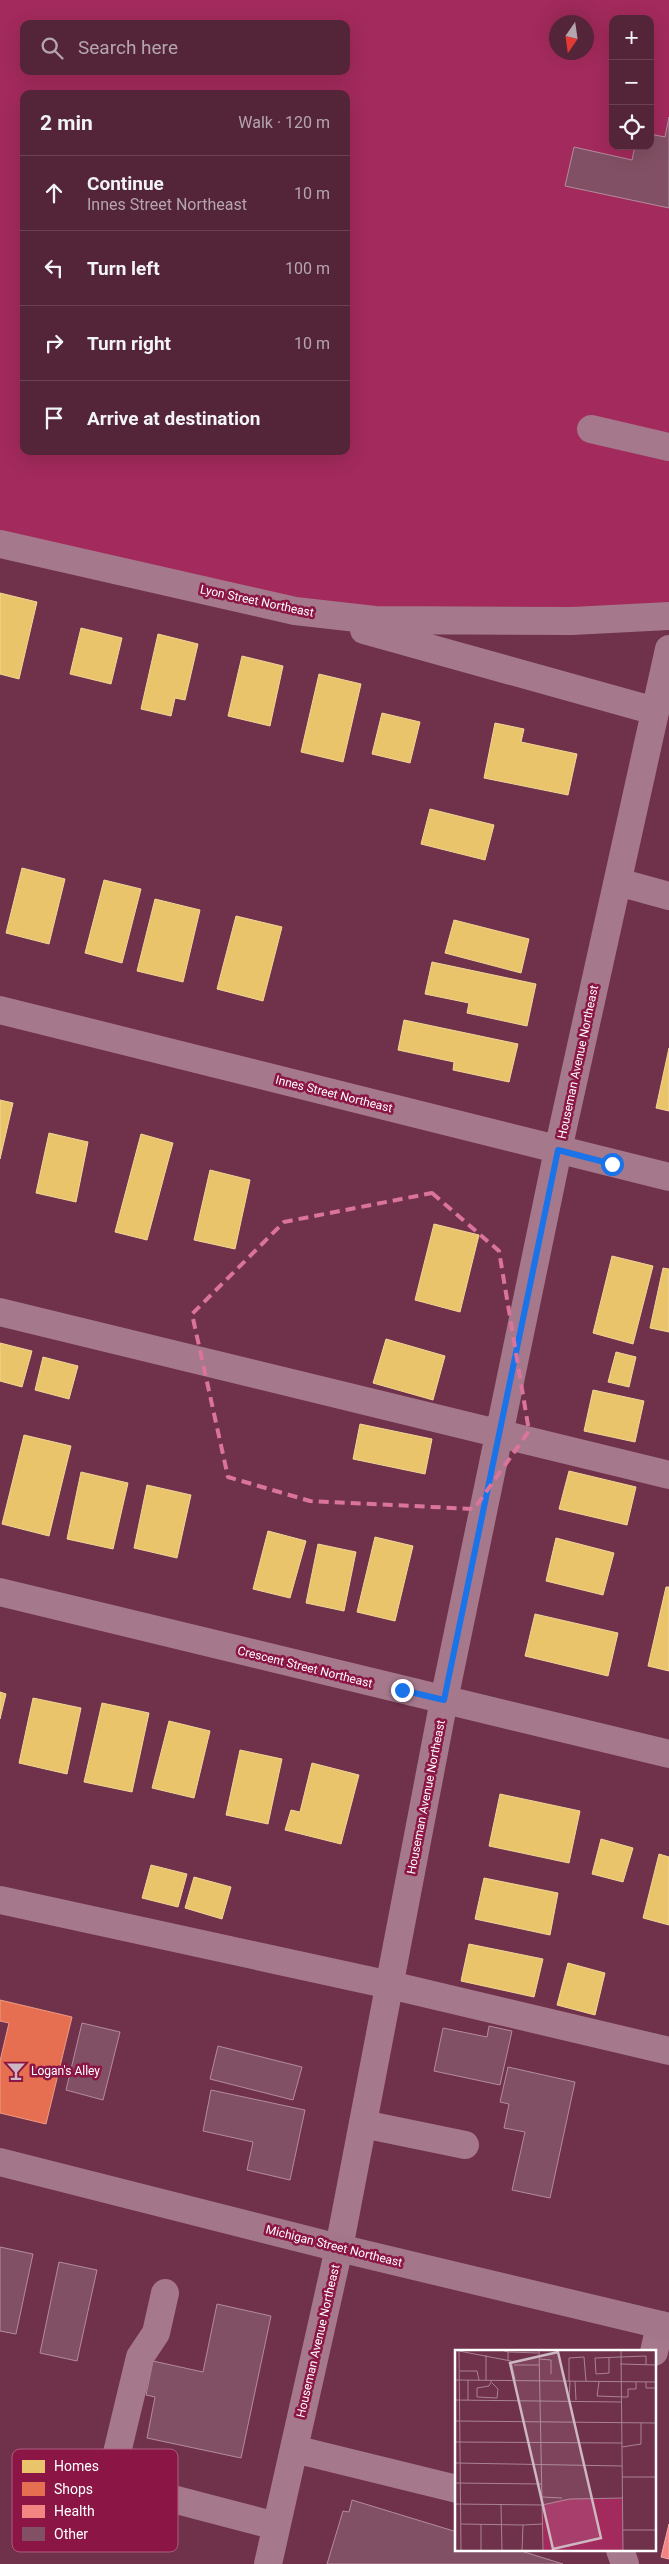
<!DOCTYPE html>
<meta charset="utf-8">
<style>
body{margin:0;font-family:Roboto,sans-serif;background:#5a2d40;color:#f1f3f6}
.controls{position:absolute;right:15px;top:15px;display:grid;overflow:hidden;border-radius:10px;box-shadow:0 5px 20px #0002}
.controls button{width:45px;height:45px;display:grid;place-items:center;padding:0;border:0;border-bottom:1px solid #6a4253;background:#542538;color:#f1f3f6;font:25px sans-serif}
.compass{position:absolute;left:549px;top:15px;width:45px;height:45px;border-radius:50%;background:#542538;box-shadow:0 5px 20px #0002;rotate:193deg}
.stop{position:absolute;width:15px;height:15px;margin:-11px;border:4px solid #1a73e8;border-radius:50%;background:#fff}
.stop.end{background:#1a73e8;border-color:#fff;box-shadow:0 1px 5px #0008}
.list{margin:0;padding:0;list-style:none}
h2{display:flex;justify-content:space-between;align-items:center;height:65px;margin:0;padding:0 20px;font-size:21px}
h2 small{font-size:16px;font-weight:400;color:#b5a5ae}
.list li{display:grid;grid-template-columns:32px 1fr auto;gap:15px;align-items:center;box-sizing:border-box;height:75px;padding:0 20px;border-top:1px solid #6a4253}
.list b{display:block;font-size:19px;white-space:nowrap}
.list p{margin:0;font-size:16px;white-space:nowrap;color:#b5a5ae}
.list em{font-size:16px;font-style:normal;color:#b5a5ae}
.icon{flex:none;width:28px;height:28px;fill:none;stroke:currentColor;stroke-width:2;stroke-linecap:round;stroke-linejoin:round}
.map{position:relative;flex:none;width:669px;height:2564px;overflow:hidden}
.search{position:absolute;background:#542538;box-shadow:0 5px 20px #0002;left:20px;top:20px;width:330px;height:55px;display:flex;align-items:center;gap:12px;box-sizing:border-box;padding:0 18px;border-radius:10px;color:#b5a5ae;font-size:19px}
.panel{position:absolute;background:#542538;box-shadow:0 5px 20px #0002;left:20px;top:90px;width:330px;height:365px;border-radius:10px}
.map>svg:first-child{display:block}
</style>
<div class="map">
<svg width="669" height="2564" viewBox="0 0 669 2564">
<rect width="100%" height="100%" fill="#70314b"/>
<path fill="#a22a5c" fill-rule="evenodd" d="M0 0H669V616L375 620 0 544ZM613 19H650V146H613ZM556 22H586V52H556ZM24 24H346V71H24ZM24 94H346V451H24Z"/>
<path fill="#e9c46a" stroke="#f0d697" d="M0 593 37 602 19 679 0 674Z
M81 628 122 638 111 684 70 674Z
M158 634 198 644 185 700 175 698 171 716 141 709Z
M242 656 283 666 270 726 228 716Z
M319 674 361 684 343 762 301 752Z
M382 713 420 722 410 763 372 754Z
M495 723 524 729 521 742 577 754 568 795 484 778Z
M430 809 494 825 485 860 421 844Z
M22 868 65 879 49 944 6 933Z
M104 880 141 889 122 963 85 953Z
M155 899 200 910 183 982 137 971Z
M236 916 282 927 263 1001 217 989Z
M454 920 529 939 521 973 445 953Z
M432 962 536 984 527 1026 467 1013 469 1003 425 994Z
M404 1020 518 1044 509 1082 453 1070 454 1062 398 1050Z
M669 1048V1111L656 1108Z
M0 1100 13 1103 0 1159Z
M49 1133 88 1142 76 1202 36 1193Z
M141 1134 173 1143 147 1240 115 1232Z
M210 1170 250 1180 235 1249 194 1240Z
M434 1224 479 1235 460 1312 415 1300Z
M612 1256 653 1266 633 1344 593 1333Z
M663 1268 669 1269V1332L650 1328Z
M386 1339 445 1356 433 1400 373 1383Z
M0 1343 32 1351 22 1387 0 1381Z
M616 1352 636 1357 629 1387 608 1382Z
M43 1357 78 1366 69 1399 35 1390Z
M593 1390 644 1401 635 1442 584 1431Z
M360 1424 432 1439 425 1474 353 1459Z
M24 1435 71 1446 49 1536 2 1524Z
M569 1471 636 1487 627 1525 559 1509Z
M81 1472 128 1483 113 1549 67 1539Z
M147 1485 191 1495 177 1558 134 1548Z
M268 1531 306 1541 290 1598 253 1589Z
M375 1537 413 1546 395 1621 357 1612Z
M556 1538 614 1553 603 1595 546 1581Z
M318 1544 356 1552 344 1611 306 1603Z
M666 1587H669V1671L648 1666Z
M535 1614 618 1633 608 1676 525 1656Z
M0 1692 6 1694 0 1719Z
M33 1698 81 1708 67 1774 19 1763Z
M102 1703 149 1713 132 1792 84 1782Z
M169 1721 210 1731 194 1798 152 1788Z
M240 1750 282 1759 268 1824 226 1815Z
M312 1763 359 1775 341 1844 285 1830 291 1810 300 1812Z
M500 1794 580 1811 569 1863 489 1846Z
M601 1839 633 1848 623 1882 592 1874Z
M659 1854 669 1857V1925L643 1918Z
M151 1865 187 1874 178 1907 142 1898Z
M194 1877 231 1887 222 1919 185 1908Z
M484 1878 558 1893 550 1935 475 1919Z
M469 1944 543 1959 534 1997 461 1981Z
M568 1963 605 1973 595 2015 557 2005Z"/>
<path fill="#e76f51" stroke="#ee9a85" d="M0 2000 72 2017 46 2124 0 2113V2061L9 2023 0 2021Z"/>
<path fill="#f28482" stroke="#f6a9a8" d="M669 2524V2559L661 2557Z"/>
<path fill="#825064" stroke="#b38c9c" d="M669 117V208L565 186 574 147 632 160 635 146H650V134L665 137Z
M82 2023 120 2032 103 2100 66 2090Z
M489 2026 512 2031 500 2085 434 2071 443 2028 487 2037Z
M218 2046 302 2067 293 2100 210 2079Z
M508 2067 575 2082 550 2198 512 2190 525 2132 504 2128 509 2104 500 2102Z
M211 2090 305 2110 290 2180 247 2170 253 2142 203 2131Z
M0 2247 33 2254 16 2334 0 2331Z
M59 2262 97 2270 77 2361 40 2353Z
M217 2304 271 2316 241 2458 147 2438 155 2397 146 2395 153 2361 203 2372Z
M352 2500 457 2532V2550H518L563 2564H327L343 2511 349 2512Z"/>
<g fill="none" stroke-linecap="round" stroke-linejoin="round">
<path stroke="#a5788b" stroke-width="28" d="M591 429 669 447
M0 544 295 611 375 620 572 621 669 616
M364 630 655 711
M618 882 669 896
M0 1010 669 1177
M0 1312 669 1475
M0 1592 669 1754
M0 1900 390 1985 669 2051
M363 2124 465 2145
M165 2293 156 2333 140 2357 115 2461C114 2473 114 2479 123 2486L276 2526
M654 2352 660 2325
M294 2449 457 2489
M620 2550 625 2564
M268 2564 339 2248 444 1700 558 1150 669 649"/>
<path stroke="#a37789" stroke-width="28" d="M0 2162 339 2248 669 2327"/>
</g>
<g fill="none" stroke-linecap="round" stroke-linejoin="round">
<path stroke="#1a73e8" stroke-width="6" d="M402 1690 444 1700 558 1150 612 1164"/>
</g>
<path fill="none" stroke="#da749d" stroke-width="4" stroke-dasharray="10 6" stroke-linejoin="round" d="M432 1193 499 1251 529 1431 474 1509 310 1501 228 1477 192 1314 284 1222Z"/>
<defs>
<g id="bar-bare" transform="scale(1.5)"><path d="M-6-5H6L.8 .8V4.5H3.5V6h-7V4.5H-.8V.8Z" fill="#cdb7c0" stroke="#8b1646" stroke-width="2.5" paint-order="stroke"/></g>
</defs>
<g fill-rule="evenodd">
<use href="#bar-bare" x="16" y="2071"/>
</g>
<g text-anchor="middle" stroke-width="5" stroke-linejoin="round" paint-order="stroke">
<g font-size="12" fill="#fff" stroke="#8b1646">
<text transform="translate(257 601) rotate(12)" y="4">Lyon Street Northeast</text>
<text transform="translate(578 1062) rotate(-78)" y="4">Houseman Avenue Northeast</text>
<text transform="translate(334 1094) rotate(14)" y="4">Innes Street Northeast</text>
<text transform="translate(305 1667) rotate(14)" y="4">Crescent Street Northeast</text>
<text transform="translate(426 1797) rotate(-79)" y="4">Houseman Avenue Northeast</text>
<text transform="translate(334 2246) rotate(14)" y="4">Michigan Street Northeast</text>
<text transform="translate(318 2341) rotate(-77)" y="4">Houseman Avenue Northeast</text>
</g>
<g font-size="12" fill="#fff" stroke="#8b1646" text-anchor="start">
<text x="31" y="2075">Logan's Alley</text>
</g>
</g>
<g transform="translate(455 2350)">
<rect width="201" height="201" fill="#70314b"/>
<path d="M168 148V201H88L87 155 109 149Z" fill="#a22a5c"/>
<path fill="none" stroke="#a98393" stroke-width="1" d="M4 0 6 201M46 0 53 2V10M84 0 88 201M166 0 168 201M4 1 56 11 60 30M53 2 84 3M154 8V23L141 24 140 8 191 6V15M84 9 96 10V24M165 14 202 15M59 15H84M5 21H22L24 30M0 30 202 32M13 30V50M31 30V5M37 30 34 36 22 38V47L42 48 43 39 37 33M114 31V8L129 7 131 31M120 31 121 50M144 32 142 46 169 47H173V39H181V32M191 32V38H202M0 50 166 52M114 50 115 31M0 71 202 73M0 92 167 93M167 97 186 94V73M0 113 167 116M167 127H202M0 133 87 134M87 147 107 148M0 154 87 155 115 149 168 148M46 154 47 201M6 174 68 175M26 174V201M168 180H202M67 201 68 175 87 174"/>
<path fill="#cdb7c0" fill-opacity="0.15" stroke="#cdb7c0" stroke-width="2.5" d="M103 2 146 188 98 199 55 13Z"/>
<rect width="201" height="201" fill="none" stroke="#fff" stroke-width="2.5"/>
</g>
<rect x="12" y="2449" width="166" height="103" rx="8" fill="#8b1646" stroke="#ae5c7e" stroke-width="1"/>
<rect x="22" y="2460" width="23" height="13" fill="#e9c46a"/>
<rect x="22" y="2482" width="23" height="14" fill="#e76f51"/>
<rect x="22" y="2505" width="23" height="13" fill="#f28482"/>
<rect x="22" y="2527" width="23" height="14" fill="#825064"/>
<g font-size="14" fill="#fff">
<text x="54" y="2471">Homes</text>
<text x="54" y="2494">Shops</text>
<text x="54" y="2516">Health</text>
<text x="54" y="2539">Other</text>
</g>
</svg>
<div class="controls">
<button>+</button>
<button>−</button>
<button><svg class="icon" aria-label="locate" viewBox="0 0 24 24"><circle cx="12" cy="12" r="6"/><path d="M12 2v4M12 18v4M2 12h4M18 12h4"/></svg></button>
</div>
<svg class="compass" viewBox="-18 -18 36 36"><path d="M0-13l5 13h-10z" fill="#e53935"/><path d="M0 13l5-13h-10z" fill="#b5a5ae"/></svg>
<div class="stop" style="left:612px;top:1164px"></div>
<div class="stop end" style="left:402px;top:1690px"></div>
<div class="search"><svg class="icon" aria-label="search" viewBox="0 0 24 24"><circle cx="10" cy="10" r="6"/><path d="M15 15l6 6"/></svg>Search here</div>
<section class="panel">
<h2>2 min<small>Walk · 120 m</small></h2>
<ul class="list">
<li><svg class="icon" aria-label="ahead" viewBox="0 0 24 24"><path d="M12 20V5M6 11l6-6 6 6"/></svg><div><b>Continue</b><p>Innes Street Northeast</p></div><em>10 m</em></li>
<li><svg class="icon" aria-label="left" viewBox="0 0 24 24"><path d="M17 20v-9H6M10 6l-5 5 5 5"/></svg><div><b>Turn left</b></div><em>100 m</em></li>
<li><svg class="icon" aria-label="right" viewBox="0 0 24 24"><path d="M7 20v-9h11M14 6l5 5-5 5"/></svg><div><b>Turn right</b></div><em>10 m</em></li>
<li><svg class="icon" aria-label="arrive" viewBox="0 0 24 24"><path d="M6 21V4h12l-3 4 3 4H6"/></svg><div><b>Arrive at destination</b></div></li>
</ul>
</section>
</div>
